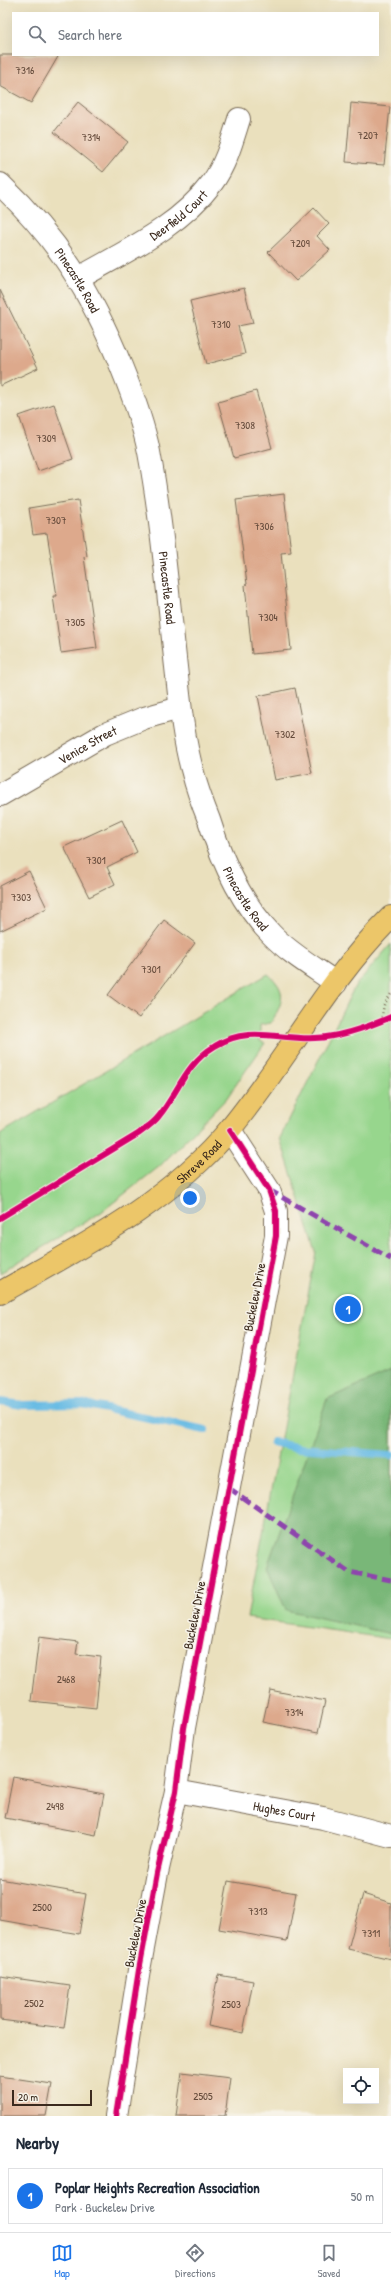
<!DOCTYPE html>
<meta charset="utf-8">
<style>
body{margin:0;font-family:"Patrick Hand",sans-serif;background:#f6f6f7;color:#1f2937}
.controls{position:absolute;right:12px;bottom:12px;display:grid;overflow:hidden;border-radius:0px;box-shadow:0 4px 16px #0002}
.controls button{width:36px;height:36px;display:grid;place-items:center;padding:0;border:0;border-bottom:1px solid #e0e1e3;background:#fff;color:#1f2937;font:20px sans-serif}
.scale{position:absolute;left:12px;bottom:10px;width:80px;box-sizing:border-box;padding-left:4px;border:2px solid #3b2a1e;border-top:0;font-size:11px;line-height:14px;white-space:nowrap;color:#3b2a1e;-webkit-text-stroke:3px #f7f3e8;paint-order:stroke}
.you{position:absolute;left:190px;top:1198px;width:14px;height:14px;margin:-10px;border:3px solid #fff;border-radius:50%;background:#1a73e8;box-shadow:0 0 0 6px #1a73e833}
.badge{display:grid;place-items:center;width:26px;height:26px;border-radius:50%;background:#1a73e8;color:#fff;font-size:13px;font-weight:700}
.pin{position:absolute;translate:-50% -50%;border:2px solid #fff;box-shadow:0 1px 4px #0006}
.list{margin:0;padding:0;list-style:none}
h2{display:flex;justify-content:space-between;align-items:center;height:52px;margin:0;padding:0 16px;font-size:17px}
h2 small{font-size:13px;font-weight:400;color:#747a83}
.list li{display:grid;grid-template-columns:26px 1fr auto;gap:12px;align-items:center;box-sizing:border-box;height:56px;margin:0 8px 8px;padding:0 8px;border:1px solid #e0e1e3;border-radius:0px}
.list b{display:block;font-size:15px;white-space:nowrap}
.list p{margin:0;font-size:13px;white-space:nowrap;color:#747a83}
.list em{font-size:13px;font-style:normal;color:#747a83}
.icon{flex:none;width:22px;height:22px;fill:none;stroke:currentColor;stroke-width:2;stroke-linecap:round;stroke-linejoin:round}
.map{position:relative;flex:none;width:391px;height:2116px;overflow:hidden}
.search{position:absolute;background:#fff;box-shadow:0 4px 16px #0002;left:12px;right:12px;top:12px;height:44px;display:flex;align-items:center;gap:10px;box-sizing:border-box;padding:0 14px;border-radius:0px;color:#747a83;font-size:15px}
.sheet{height:116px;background:#fff}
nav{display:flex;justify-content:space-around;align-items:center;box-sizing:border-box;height:56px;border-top:1px solid #e0e1e3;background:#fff;font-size:11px;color:#747a83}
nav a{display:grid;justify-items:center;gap:2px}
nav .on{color:#1a73e8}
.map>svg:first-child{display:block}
</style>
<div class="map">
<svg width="391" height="2116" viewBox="0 0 391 2116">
<rect width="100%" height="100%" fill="#f7f3e8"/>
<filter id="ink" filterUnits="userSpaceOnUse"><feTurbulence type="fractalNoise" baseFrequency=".025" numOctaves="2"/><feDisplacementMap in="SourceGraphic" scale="8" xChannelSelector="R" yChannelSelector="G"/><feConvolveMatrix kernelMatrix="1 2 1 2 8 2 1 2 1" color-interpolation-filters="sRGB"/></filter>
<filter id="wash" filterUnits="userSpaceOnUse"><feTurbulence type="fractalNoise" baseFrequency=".012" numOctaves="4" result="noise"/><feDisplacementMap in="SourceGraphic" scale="16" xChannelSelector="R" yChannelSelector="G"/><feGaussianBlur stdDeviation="0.9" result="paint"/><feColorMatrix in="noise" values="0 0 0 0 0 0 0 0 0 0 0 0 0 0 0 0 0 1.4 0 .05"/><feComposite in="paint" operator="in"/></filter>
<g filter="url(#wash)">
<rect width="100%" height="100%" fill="#eae0bd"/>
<path fill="#97d68d" stroke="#698056" d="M391 944V1639L247 1618 316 1252 280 1138 355 986Z
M268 974C288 991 283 1002 271 1023L260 1025V1041L265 1043 226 1099 160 1166 100 1213 0 1273V1134Z"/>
<path fill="#79b778" stroke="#5a704b" d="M391 1371V1634L286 1610 267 1567 327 1399Z"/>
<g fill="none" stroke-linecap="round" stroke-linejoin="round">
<path stroke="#68bbe4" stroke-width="8" d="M0 1402 23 1405 83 1404 205 1430
M273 1442 299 1448 391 1455"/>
</g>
<g id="blocks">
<path fill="#dda98c" d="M0 55H59L31 103 0 86Z
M78 102 128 142 103 172 54 132Z
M351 103 390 107 384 165 346 162Z
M314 208 329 224 317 236 330 250 296 281 268 252Z
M244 288 253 323 238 326 245 354 206 364 190 301Z
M0 290 38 368 0 386Z
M256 391 272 448 234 458 218 402Z
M54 404 73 459 38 471 19 416Z
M284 494 291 552 281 553 291 650 252 654 245 585 247 584 236 500Z
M78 500 87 556 84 557 97 648 61 653 53 596H57L47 533 33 535 29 508Z
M295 688 312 773 275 780 258 696Z
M122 820 137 852 107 867 115 884 89 897 64 847Z
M29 871 47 908 0 931V886Z
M164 920 195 943 139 1018 108 995Z
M39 1637 78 1642 76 1654 101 1657 96 1708 31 1701Z
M270 1690 325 1701 318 1733 263 1722Z
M13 1777 104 1794 96 1835 5 1818Z
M0 1879 86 1894 79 1934 0 1920Z
M228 1881 296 1893 287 1941 219 1929Z
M363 1894 391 1903V1959L348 1949Z
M218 1975 253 1981 243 2033 208 2026Z
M0 1976 70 1986 64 2028 0 2020Z
M182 2072 230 2078 225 2116H176Z
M0 2076 52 2084 46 2116H0Z"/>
</g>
</g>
<g filter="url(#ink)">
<use href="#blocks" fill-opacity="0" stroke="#786a56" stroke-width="1"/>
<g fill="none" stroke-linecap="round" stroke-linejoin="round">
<g stroke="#786a56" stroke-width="24">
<g id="minor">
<path id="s1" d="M0 184C58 239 91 292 121 366 132 393 143 422 149 452 162 522 168 595 176 667 180 702 183 739 193 773 197 789 203 805 209 820 222 861 241 903 271 934 289 953 315 968 336 983"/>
<path id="s2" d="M79 278C126 251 179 227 212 183 226 164 232 141 239 119"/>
<path id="s3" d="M0 795 105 734 144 718 180 708"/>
<path id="s4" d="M176 1791 323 1818 391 1836"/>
<path d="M116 2116 139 1970 157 1873 176 1791 184 1728 276 1236V1211L269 1190 230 1130"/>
</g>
</g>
<g stroke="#786a56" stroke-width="24">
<g id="major">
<path id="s5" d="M0 1293C81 1247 170 1202 230 1129 286 1061 328 980 391 917"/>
</g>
</g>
<path stroke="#786a56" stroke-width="2.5" stroke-dasharray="1 3" stroke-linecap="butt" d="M381 1021 384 1005 391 994"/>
<use href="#minor" stroke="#fff" stroke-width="22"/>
<use href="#major" stroke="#ecc669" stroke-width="22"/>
<path stroke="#8e44ad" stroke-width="5" stroke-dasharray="10 5" stroke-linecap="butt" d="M269 1190 391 1259
M229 1488 349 1572 391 1580"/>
<g stroke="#f7f3e8" stroke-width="8">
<path id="cycleway" d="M0 1218 138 1134C145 1129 154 1123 159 1116 179 1091 185 1064 215 1046 248 1025 280 1040 315 1038 341 1037 368 1027 391 1017
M116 2116 139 1970 157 1873 176 1791 184 1728 276 1236V1211L269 1190 230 1130"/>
</g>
<use href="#cycleway" stroke="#d6006c" stroke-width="6"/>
</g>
</g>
<g text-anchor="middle" stroke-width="3" stroke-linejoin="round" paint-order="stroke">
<g font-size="11" fill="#644a3a">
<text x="25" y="74">7316</text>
<text x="368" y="139">7207</text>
<text x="91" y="141">7314</text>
<text x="300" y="247">7209</text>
<text x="221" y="328">7310</text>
<text x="245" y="429">7308</text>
<text x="46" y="442">7309</text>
<text x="56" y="524">7307</text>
<text x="264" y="530">7306</text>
<text x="268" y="621">7304</text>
<text x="75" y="626">7305</text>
<text x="285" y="738">7302</text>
<text x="96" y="864">7301</text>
<text x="21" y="901">7303</text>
<text x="151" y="973">7301</text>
<text x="66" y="1683">2468</text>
<text x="294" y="1716">7314</text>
<text x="55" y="1810">2498</text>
<text x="42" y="1911">2500</text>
<text x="258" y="1915">7313</text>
<text x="371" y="1937">7311</text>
<text x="34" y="2007">2502</text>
<text x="231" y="2008">2503</text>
<text x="203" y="2100">2505</text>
</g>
<g font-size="13" fill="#3b2a1e" stroke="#f7f3e8">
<text dy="5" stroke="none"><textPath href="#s2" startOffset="118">Deerfield Court</textPath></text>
<text dy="5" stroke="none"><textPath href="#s1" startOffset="124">Pinecastle Road</textPath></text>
<text dy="5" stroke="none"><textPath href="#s1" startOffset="448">Pinecastle Road</textPath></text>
<text dy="5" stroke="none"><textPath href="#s3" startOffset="101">Venice Street</textPath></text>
<text dy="5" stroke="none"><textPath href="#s1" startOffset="772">Pinecastle Road</textPath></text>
<text dy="5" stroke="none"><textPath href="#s5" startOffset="239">Shreve Road</textPath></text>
<text transform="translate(254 1297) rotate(-79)" y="5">Buckelew Drive</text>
<text transform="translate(194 1615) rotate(-79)" y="5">Buckelew Drive</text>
<text dy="5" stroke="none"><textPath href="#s4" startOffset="110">Hughes Court</textPath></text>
<text transform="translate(135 1933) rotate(-79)" y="5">Buckelew Drive</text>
</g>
</g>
</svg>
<div class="controls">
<button><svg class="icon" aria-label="locate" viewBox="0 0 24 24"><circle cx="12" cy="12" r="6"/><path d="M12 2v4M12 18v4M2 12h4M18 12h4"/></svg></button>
</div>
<div class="scale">20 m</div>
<div class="you"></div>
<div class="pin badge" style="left:348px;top:1309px">1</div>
<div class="search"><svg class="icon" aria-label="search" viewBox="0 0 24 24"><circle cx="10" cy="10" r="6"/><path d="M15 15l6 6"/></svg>Search here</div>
</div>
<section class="sheet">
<h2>Nearby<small></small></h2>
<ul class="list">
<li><span class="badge">1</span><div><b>Poplar Heights Recreation Association</b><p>Park · Buckelew Drive</p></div><em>50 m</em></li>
</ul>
</section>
<nav>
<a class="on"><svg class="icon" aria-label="map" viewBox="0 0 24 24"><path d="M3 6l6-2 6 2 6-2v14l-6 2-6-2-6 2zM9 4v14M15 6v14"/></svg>Map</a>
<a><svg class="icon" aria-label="directions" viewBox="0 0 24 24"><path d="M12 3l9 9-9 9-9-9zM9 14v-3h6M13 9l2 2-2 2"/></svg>Directions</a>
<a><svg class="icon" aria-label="saved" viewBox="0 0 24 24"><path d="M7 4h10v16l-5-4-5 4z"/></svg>Saved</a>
</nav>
